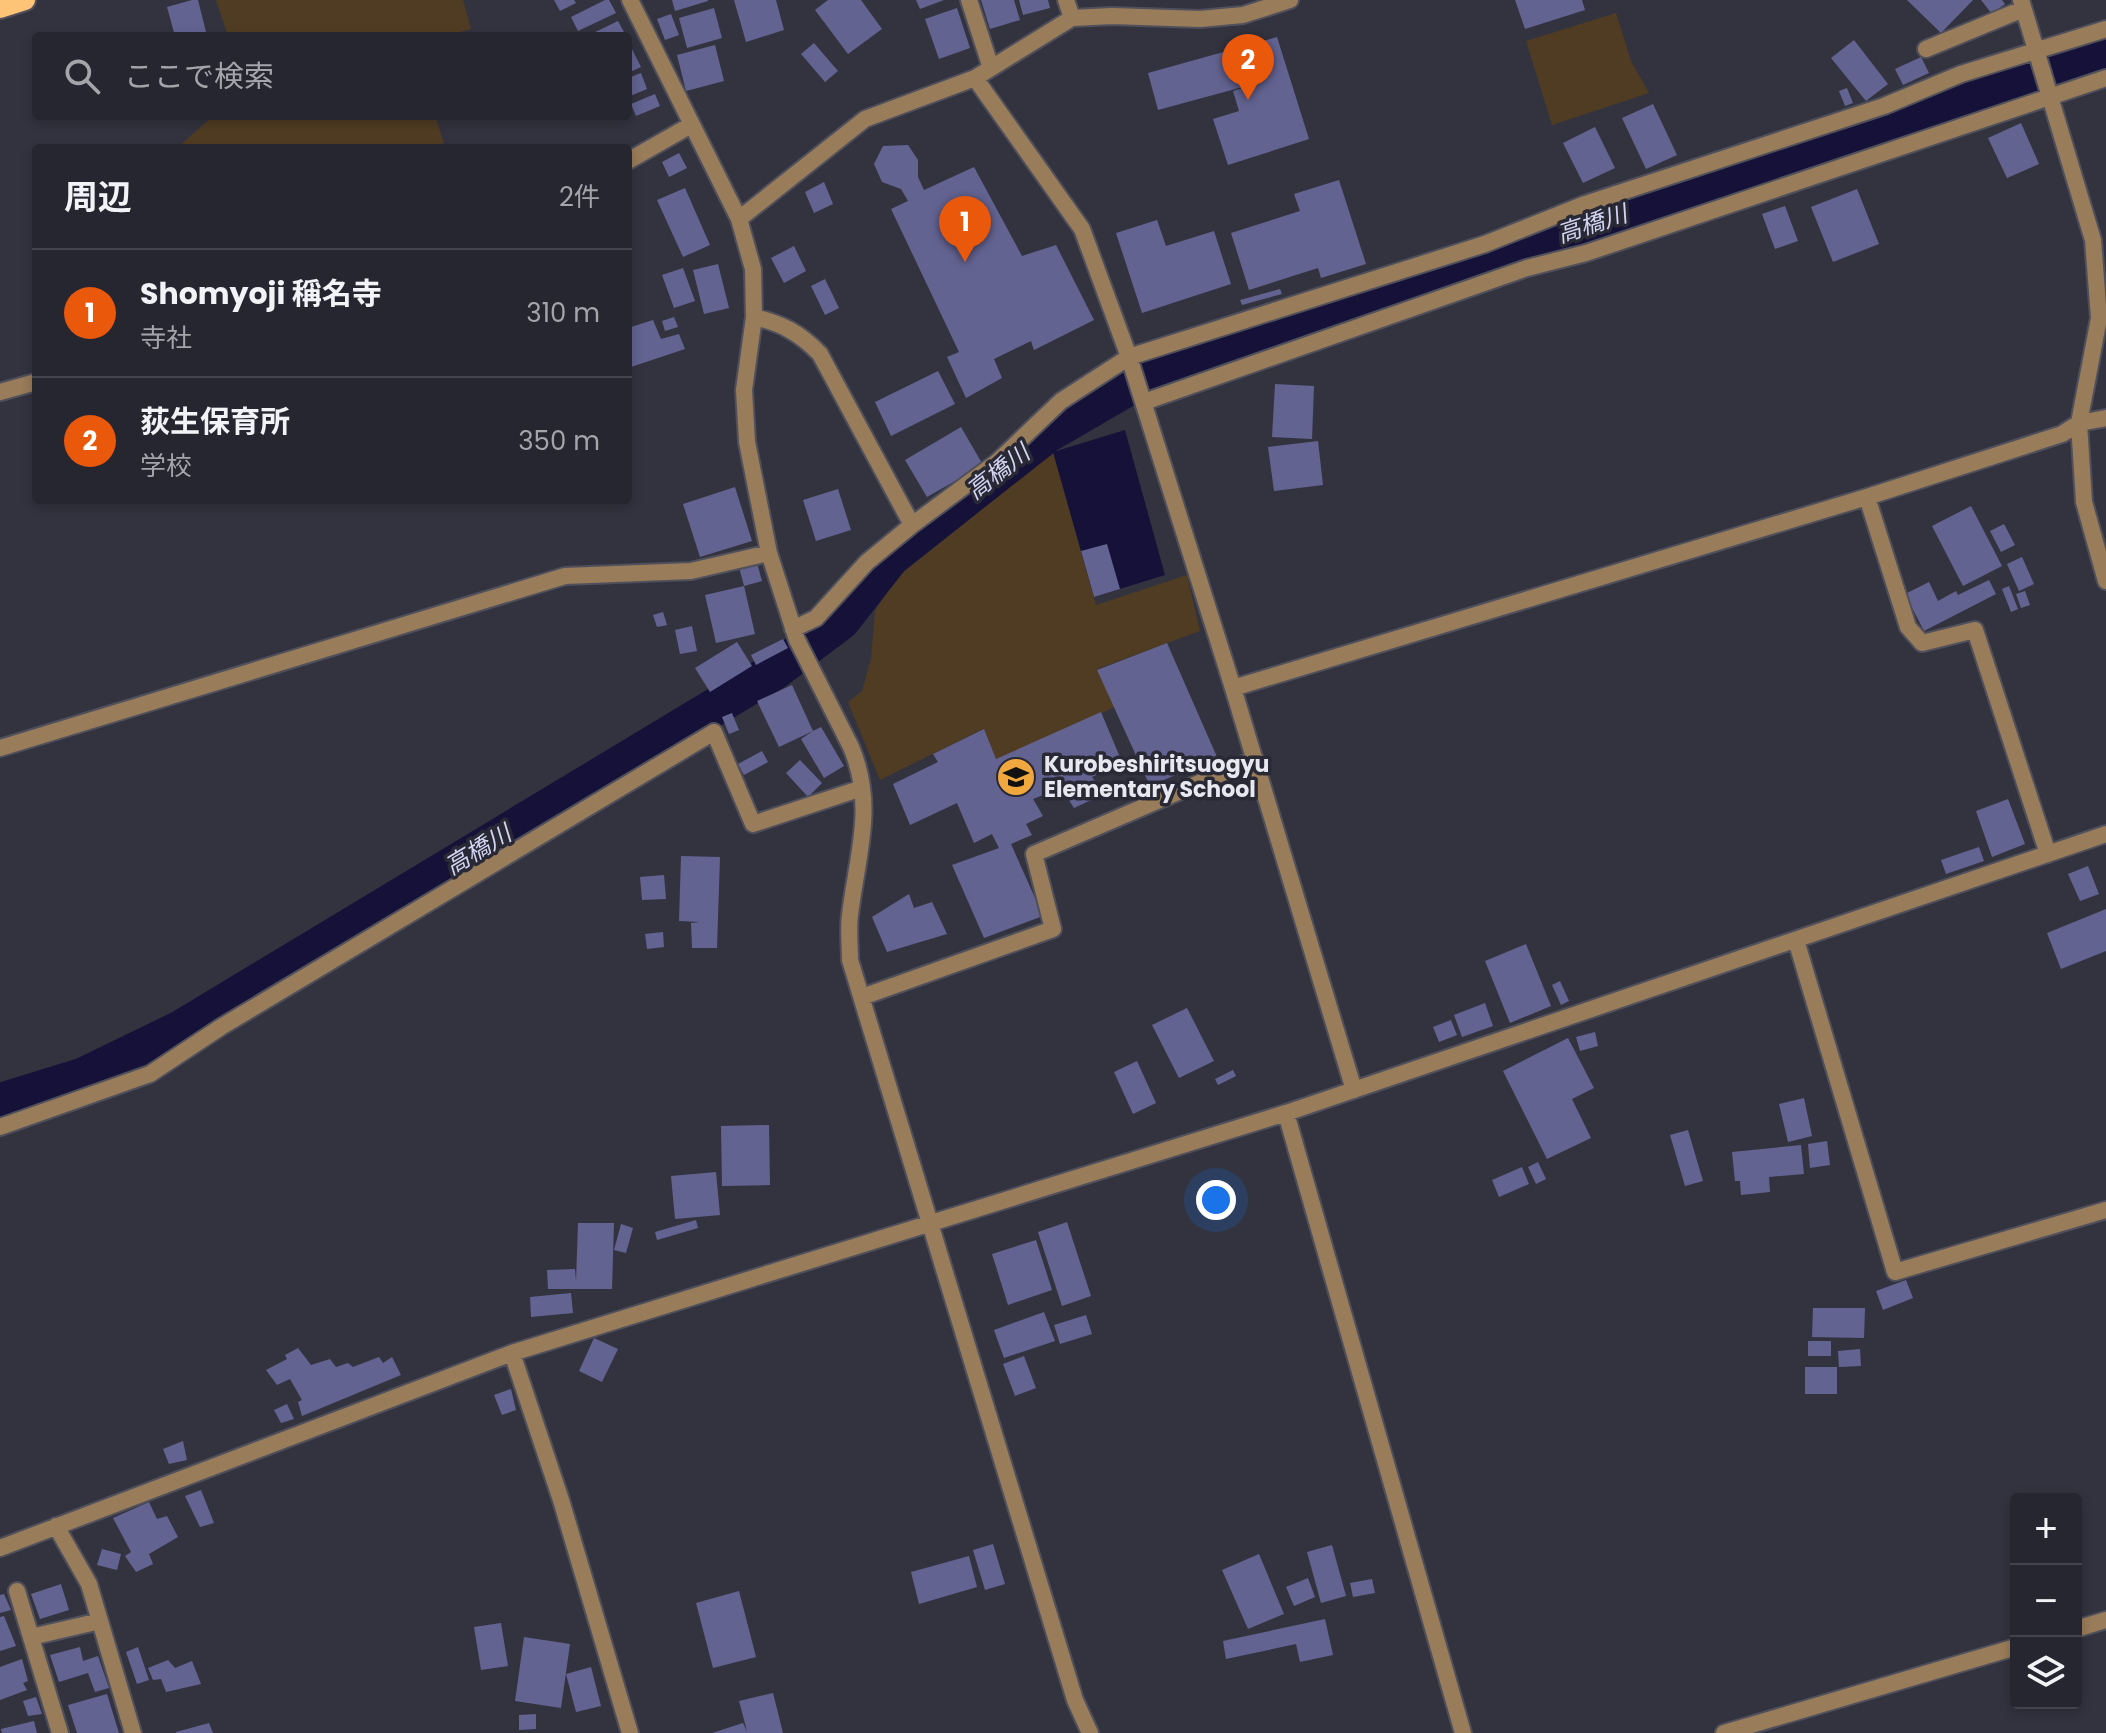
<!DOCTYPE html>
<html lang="ja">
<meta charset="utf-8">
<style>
body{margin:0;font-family:Poppins,"Noto Sans JP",sans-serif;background:#32323c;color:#f1f3f6}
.controls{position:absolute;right:24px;bottom:24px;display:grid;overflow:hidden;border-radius:8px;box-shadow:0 4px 12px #0003}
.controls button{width:72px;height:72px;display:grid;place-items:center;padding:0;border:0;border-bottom:2px solid #42434c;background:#262630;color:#f1f3f6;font:40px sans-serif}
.you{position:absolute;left:1216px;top:1200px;width:28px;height:28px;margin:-20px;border:6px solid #fff;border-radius:50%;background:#1a73e8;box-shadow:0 0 0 12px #1a73e833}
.badge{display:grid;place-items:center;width:52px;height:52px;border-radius:50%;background:#ea580c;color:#fff;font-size:26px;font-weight:700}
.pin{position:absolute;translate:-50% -66px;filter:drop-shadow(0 2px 4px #0008)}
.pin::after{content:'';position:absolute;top:42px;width:28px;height:24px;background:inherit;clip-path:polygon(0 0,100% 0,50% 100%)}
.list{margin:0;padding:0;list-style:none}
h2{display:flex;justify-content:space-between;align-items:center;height:104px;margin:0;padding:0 32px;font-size:34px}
h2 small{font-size:26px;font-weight:400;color:#a4a5ab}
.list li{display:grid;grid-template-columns:52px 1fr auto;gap:24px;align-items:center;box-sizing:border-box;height:128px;padding:0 32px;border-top:2px solid #42434c}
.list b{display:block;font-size:30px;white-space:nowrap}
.list p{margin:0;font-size:26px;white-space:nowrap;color:#a4a5ab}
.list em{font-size:26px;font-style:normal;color:#a4a5ab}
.icon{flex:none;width:44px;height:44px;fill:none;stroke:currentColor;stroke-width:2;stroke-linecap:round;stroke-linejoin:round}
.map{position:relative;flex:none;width:2106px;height:1733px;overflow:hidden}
.search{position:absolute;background:#262630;box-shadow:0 4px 12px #0003;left:32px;top:32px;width:600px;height:88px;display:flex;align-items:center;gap:20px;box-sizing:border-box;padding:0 28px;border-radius:8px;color:#a4a5ab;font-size:30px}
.panel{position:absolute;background:#262630;box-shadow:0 4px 12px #0003;left:32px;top:144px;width:600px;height:360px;border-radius:8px}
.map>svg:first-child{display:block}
</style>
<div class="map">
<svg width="2106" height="1733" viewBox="0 0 2106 1733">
<rect width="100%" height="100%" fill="#333340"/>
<path fill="#503c22" d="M216 0H463L471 29 447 36H228Z
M1616 13 1631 61 1649 93 1552 125 1526 41Z
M213 116H435L444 143 432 148H177Z
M1053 452 1096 605 1187 575 1200 631 1097 669 1115 707 996 759 983 729 880 780 848 702 862 691 871 659 875 611 895 579Z"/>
<path fill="#161139" d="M1125 430 1165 575 1094 597 1053 452Z"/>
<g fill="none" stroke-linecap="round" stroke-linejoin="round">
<path stroke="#161139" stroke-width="38" d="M0 1102 82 1077 181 1029 773 672 841 621 891 557 1047 434 1164 366 1707 189 2106 52"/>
</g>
<path fill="#636392" d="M192 0H198L206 32 175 36 167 7Z
M554 0H574L576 3 560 11Z
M605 0H609L616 13 578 31 571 17Z
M672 0H708V1L675 11Z
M734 0H776L784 30 746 42Z
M828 0H861L882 29 848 54 815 10Z
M916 0H944L920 9Z
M981 0H1014L1020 20 990 29Z
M1019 0H1048L1050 8 1023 15Z
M1515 0H1582L1585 10 1525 29Z
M1907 0H1973L1941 33Z
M1981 0H2002L2005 4 1992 14Z
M714 8 722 38 687 48 679 18Z
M957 8 970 48 939 59 925 19Z
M671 14 679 35 665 40 657 19Z
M618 21 626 36H587Z
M1277 37 1309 139 1228 165 1213 119 1239 111 1233 91 1261 82 1158 110 1148 73Z
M1854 40 1888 84 1866 101 1831 58Z
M628 41 641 67 628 73Z
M814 43 838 71 825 82 801 54Z
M715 45 724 81 686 91 677 55Z
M1921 57 1929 73 1903 85 1895 69Z
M641 73 647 89 628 97V78Z
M1847 88 1853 103 1845 106 1839 91Z
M655 94 660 106 636 116 631 104Z
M1653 104 1677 155 1646 169 1622 118Z
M2021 123 2039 164 2007 178 1988 138Z
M1595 127 1615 168 1583 183 1563 143Z
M908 145 918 160V177L924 190 974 167 1022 256 1056 245 1094 320 1034 350 1031 341 994 359 1002 378 966 398 947 357 959 352 891 209 908 201 901 189 882 182 874 164 883 146Z
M679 153 687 168 669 177 662 162Z
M1339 180 1366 264 1321 278 1318 268 1249 290 1231 233 1300 211 1294 194Z
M824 182 833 204 814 213 805 192Z
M685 188 710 245 683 257 657 200Z
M1857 189 1879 244 1833 262 1811 207Z
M1785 206 1798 241 1775 249 1762 214Z
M1157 220 1166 246 1214 231 1231 284 1142 313 1116 233Z
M794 246 806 271 784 283 771 258Z
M718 264 729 308 704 314 693 270Z
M683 268 695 301 674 308 662 275Z
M825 279 839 308 825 315 811 286Z
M1280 289 1282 294 1242 305 1240 300Z
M674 317 678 327 665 331 662 321Z
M653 320 661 339 679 334 685 349 628 368V328Z
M938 371 955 404 891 436 875 402Z
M1275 384 1314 386 1312 439 1272 437Z
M961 427 983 465 927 497 905 460Z
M1318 441 1323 485 1274 491 1268 447Z
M735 487 752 541 700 557 683 504Z
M838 489 851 530 816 541 803 500Z
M1971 506 2002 566 1963 586 1932 526Z
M2004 524 2015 545 2001 552 1990 531Z
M1107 544 1120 589 1094 597 1081 551Z
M2022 557 2034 584 2019 591 2007 564Z
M757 563 762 581 744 586 755 634 716 643 705 595 744 586 739 567Z
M1989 580 1996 594 1924 631 1905 594 1929 582 1938 601 1956 591 1958 595Z
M2009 586 2018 609 2011 612 2002 589Z
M2025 591 2030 605 2021 608 2016 594Z
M663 612 667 625 657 627 653 615Z
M692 626 697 651 680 654 675 630Z
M783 639 788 648 756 665 751 655Z
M737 642 752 666 710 692 695 668Z
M1167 643 1217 757 1150 786 1097 670Z
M792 685 813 731 821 727 844 766 824 778 801 739 813 731 779 747 757 701Z
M1101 712 1122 762 1092 777 1104 794 1074 808 1061 788 1033 799 1043 816 1026 824 1032 835 1011 844 1043 916 984 938 952 865 999 848 992 834 974 843 957 803 910 825 893 784 938 762 933 754 984 729 996 759Z
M732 713 739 730 729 734 722 717Z
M762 751 768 762 744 775 738 764Z
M800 760 822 783 808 797 786 773Z
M2008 799 2025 844 1992 857 1976 811Z
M1979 847 1984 861 1946 874 1941 860Z
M681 856 720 857 717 948H692L691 923 700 922 679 921Z
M2088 866 2099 894 2080 901 2068 874Z
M664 875 666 899 642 900 640 877Z
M909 894 914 908 932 902 947 934 887 952 872 917Z
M2106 909V951L2061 969 2047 933Z
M663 932 664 947 647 949 645 934Z
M1526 944 1551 1006 1510 1023 1485 961Z
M1560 981 1569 1001 1561 1005 1552 985Z
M1485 1003 1493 1026 1462 1037 1454 1015Z
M1187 1008 1214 1061 1179 1078 1152 1025Z
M1451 1020 1457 1035 1439 1042 1433 1027Z
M1595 1032 1598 1046 1580 1051 1576 1037Z
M1568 1038 1594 1088 1572 1099 1591 1138 1547 1159 1503 1071Z
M1137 1061 1156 1103 1133 1114 1114 1072Z
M1233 1070 1236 1076 1218 1085 1215 1079Z
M1804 1098 1812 1136 1788 1142 1779 1104Z
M769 1125 770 1185 722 1186 721 1126Z
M1688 1130 1703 1181 1685 1186 1670 1135Z
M1827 1141 1830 1165 1810 1168 1808 1144Z
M1801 1145 1804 1174 1769 1177 1770 1192 1741 1195 1740 1181H1735L1732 1152Z
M1538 1162 1546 1179 1536 1184 1528 1167Z
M1522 1167 1529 1184 1499 1197 1492 1180Z
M716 1172 720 1215 675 1219 671 1176Z
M696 1220 698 1228 657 1240 655 1232Z
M1067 1222 1091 1296 1062 1306 1038 1232Z
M578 1223H614L612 1289H548L547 1270 575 1269 576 1281Z
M621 1224 633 1228 626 1253 614 1250Z
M1036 1240 1052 1290 1008 1305 992 1254Z
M1906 1280 1913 1298 1883 1310 1876 1291Z
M571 1293 573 1313 531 1317 530 1297Z
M1813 1308H1865L1864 1338 1812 1337Z
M1044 1312 1055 1341 1004 1358 994 1330Z
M1086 1315 1092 1334 1060 1344 1054 1325Z
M594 1338 618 1349 602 1382 579 1371Z
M1808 1341H1831V1356H1808Z
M298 1348 311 1365 330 1359 336 1367 348 1363 353 1367 379 1357 383 1363 392 1357 401 1375 302 1416 298 1402 302 1400 290 1379 277 1385 266 1370 287 1359 285 1355Z
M1860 1349 1861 1366 1839 1367 1838 1351Z
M1024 1356 1036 1388 1015 1396 1003 1364Z
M1805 1367H1837V1394H1805Z
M511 1389 516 1410 502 1415 494 1395Z
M287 1404 294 1419 281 1423 274 1410Z
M183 1441 187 1460 169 1464 163 1449Z
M201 1490 214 1523 200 1527 185 1496Z
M149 1502 157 1519 167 1516 178 1537 149 1554 153 1564 136 1572 125 1556 131 1552 113 1518Z
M993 1544 1005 1584 985 1590 973 1550Z
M1332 1545 1346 1596 1321 1603 1307 1552Z
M102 1549 121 1554 117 1570 97 1565Z
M1259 1554 1284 1614 1248 1629 1222 1570Z
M969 1556 977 1587 919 1604 911 1572Z
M1308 1578 1315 1597 1294 1606 1286 1587Z
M1372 1579 1375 1593 1353 1597 1350 1583Z
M61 1584 69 1610 40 1619 31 1594Z
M739 1591 756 1657 713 1668 696 1603Z
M4 1594 11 1610 0 1613V1595Z
M4 1616 16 1646 0 1651V1617Z
M1325 1619 1333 1655 1300 1662 1296 1644 1226 1659 1223 1641Z
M501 1623 508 1666 481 1670 474 1627Z
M524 1637 570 1644 561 1708 515 1701Z
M80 1647 83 1661 98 1656 109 1688 95 1692 88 1673 59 1682 50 1655Z
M138 1647 149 1680 137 1684 126 1652Z
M22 1659 28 1681 23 1683 27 1690 0 1700V1667Z
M168 1660 175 1668 192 1661 201 1684 166 1692 161 1679 153 1680 148 1668Z
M591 1667 601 1706 576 1712 566 1674Z
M773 1693 783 1733H712L743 1723 747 1731 739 1701Z
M107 1694 119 1733H77L68 1705Z
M36 1697 42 1714 28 1716 23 1701Z
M536 1714V1729L519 1730V1715Z
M34 1721 37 1733H2L1 1729Z
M209 1723 213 1733H176V1732Z"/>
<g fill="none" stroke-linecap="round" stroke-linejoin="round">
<g stroke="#50505c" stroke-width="20">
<path id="minor" d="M630 0 739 219 753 269 754 317 744 390 747 442 769 553 797 640 851 747C876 806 857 855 850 915 848 930 850 945 850 960L1075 1700 1090 1733
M969 0 991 68
M1066 0 1072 18
M2021 0 2093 240 2099 318 2079 423 2084 502 2106 581
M1926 49 2023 9
M975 78 1082 229 1129 357 1233 688 1354 1090
M628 161 691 125
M739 219 865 119 975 78 1072 18 1112 16 1200 19 1243 15 1290 0
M754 317C781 323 800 333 820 354L912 525
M0 392 36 382
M1144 402 1527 268 1586 253 2106 78
M1867 497 1908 627 1922 643 1975 630 2048 854
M793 629 816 618 867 562 912 525 997 462 1061 401 1129 357 1485 244 1585 204 1884 106 1961 74 2106 29
M1233 688 1867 497 2062 434 2079 423 2106 418
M0 748 565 576 691 571 769 553
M1796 940 1895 1272 2106 1210
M862 997 1053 929 1034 854 1255 759
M1286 1113 1463 1733
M0 1127 150 1074 221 1027 714 732 753 824 862 788
M512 1353 561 1500 630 1733
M56 1526 89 1584 133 1733
M0 1548 512 1353 1286 1113 2106 834
M17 1591 60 1733
M2076 1629 2106 1620
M31 1637 100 1621
M1724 1733 2016 1647"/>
</g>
<g stroke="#50505c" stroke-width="24">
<path id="primary" d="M0 8 25 0"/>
</g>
<use href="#minor" stroke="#997c59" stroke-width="16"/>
<use href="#primary" stroke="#fdc377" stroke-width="20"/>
</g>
<defs>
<g id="school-disc" transform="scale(2)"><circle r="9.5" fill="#efa73e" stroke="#292935"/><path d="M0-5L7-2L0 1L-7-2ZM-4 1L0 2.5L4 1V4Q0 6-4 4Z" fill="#111"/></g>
</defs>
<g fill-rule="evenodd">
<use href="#school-disc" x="1016" y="777"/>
</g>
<g text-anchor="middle" stroke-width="7" stroke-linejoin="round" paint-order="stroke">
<g font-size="22" font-weight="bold" fill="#e8e8f0" stroke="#292935" text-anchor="start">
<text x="1044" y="772">Kurobeshiritsuogyu<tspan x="1044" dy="25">Elementary School</tspan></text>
</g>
<g font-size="24" font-style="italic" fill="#d3d4f2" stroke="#292935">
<text transform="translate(1592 224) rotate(-18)" y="8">高橋川</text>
<text transform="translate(998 472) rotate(-38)" y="8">高橋川</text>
<text transform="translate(478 850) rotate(-31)" y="8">高橋川</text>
</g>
</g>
</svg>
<div class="controls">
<button>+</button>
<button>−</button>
<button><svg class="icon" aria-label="layers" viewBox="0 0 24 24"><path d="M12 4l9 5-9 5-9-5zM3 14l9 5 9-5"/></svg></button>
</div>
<div class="you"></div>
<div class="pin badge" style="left:965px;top:262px">1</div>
<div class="pin badge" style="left:1248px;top:100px">2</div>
<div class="search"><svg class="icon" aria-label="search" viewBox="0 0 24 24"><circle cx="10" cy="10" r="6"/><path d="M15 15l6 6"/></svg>ここで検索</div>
<section class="panel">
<h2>周辺<small>2件</small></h2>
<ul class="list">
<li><span class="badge">1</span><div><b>Shomyoji 稱名寺</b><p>寺社</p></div><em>310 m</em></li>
<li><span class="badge">2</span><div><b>荻生保育所</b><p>学校</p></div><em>350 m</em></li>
</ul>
</section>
</div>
